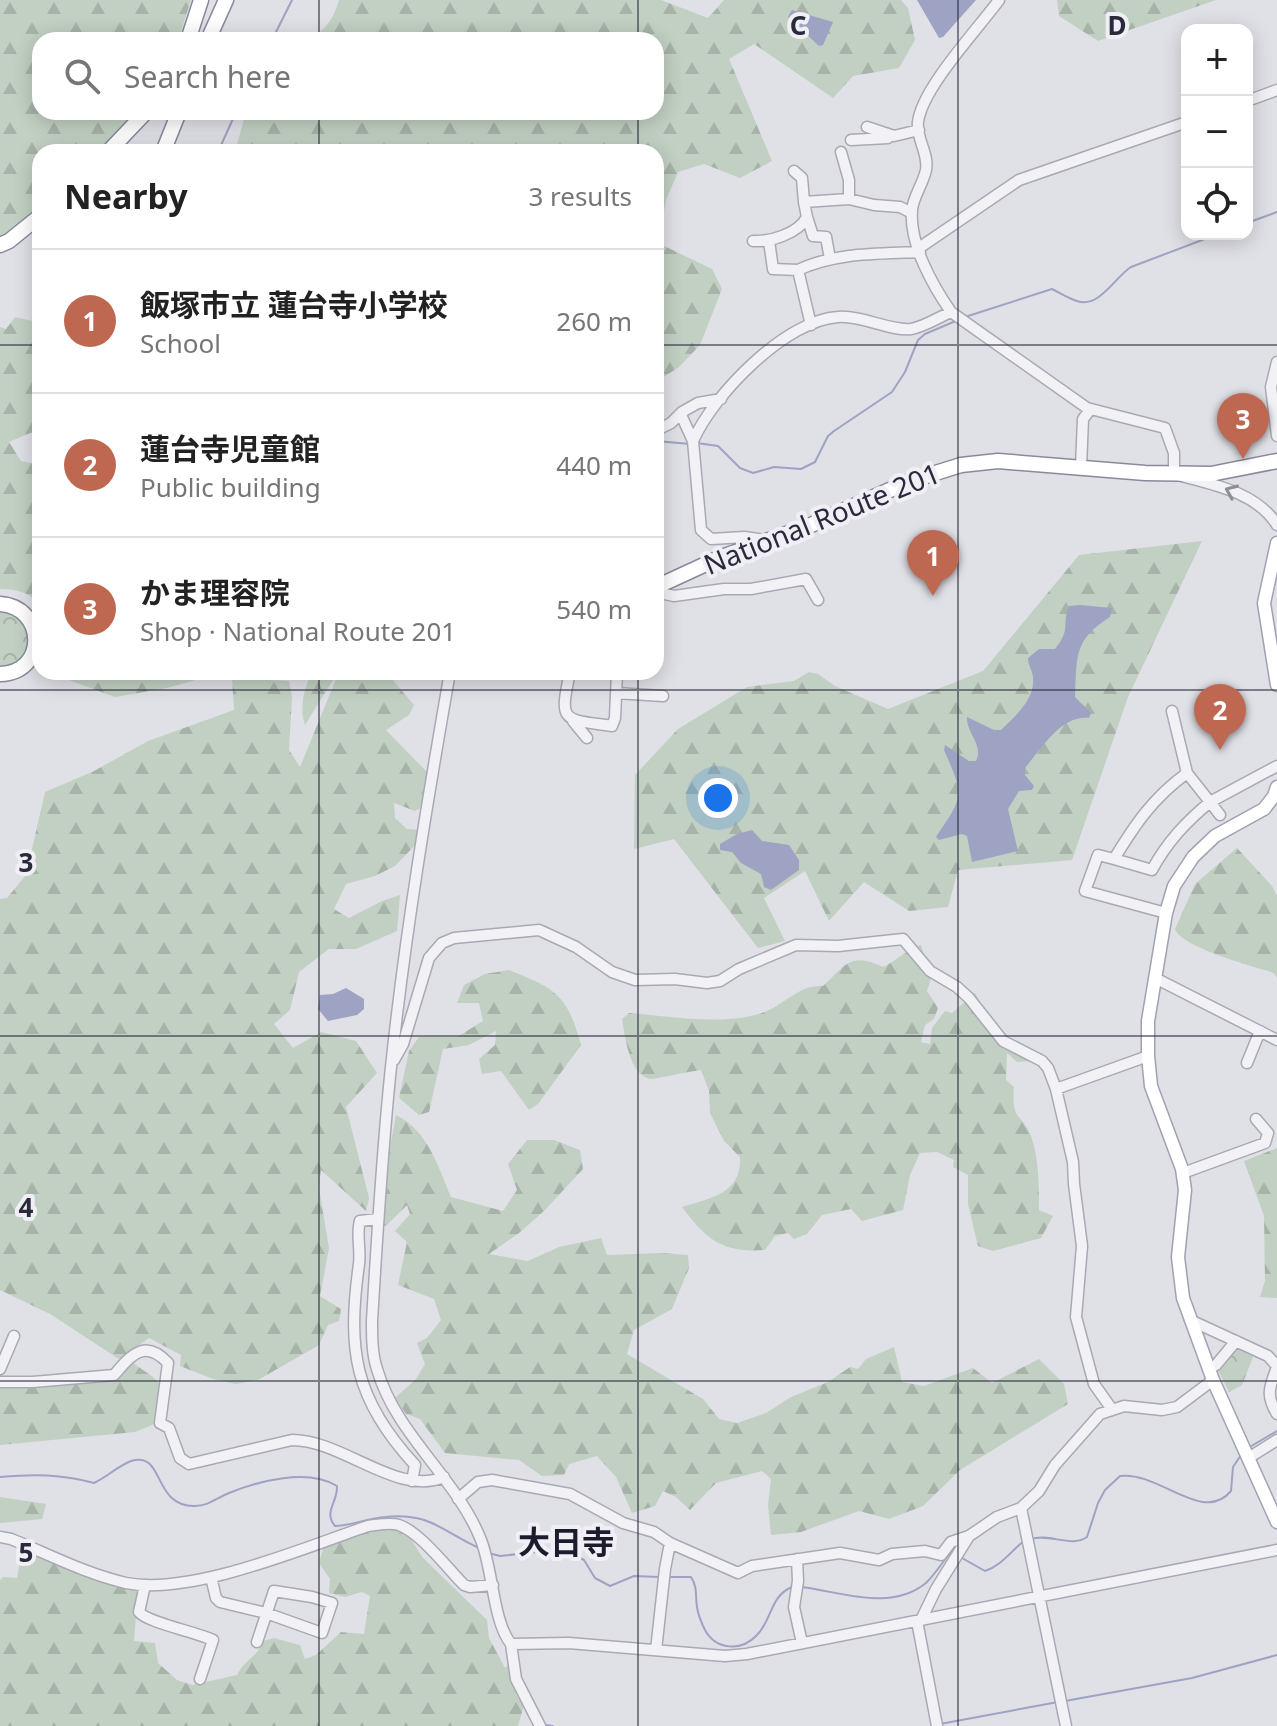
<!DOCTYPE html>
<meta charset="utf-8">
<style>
body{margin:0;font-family:"Noto Sans","Noto Sans JP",sans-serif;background:#f2f2f2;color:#222}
.controls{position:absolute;right:24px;top:24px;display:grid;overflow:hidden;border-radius:16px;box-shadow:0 4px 20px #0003}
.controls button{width:72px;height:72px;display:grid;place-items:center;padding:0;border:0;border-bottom:2px solid #e0e0e0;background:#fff;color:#222;font:40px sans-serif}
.you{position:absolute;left:718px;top:798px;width:28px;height:28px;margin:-20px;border:6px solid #fff;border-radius:50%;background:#1a73e8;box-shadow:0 0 0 12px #1a73e833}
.badge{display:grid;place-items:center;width:52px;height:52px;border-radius:50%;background:#be6852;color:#fff;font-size:26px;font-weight:700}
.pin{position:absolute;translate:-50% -66px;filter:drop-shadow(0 2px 4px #0008)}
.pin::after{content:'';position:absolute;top:42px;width:28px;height:24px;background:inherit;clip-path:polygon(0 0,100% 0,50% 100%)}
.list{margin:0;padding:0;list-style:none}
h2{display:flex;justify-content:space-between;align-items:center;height:104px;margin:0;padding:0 32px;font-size:34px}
h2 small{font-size:26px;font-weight:400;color:#767676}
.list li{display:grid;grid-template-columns:52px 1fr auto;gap:24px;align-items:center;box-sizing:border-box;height:144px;padding:0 32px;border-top:2px solid #e0e0e0}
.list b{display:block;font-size:30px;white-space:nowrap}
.list p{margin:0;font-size:26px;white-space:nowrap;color:#767676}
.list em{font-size:26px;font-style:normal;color:#767676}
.icon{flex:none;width:44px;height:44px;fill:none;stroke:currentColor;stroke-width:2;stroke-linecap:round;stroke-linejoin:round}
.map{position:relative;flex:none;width:1277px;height:1726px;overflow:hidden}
.search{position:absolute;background:#fff;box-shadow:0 4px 20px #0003;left:32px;top:32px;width:632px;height:88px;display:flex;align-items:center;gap:20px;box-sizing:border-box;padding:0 28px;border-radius:24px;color:#767676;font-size:30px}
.panel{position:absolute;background:#fff;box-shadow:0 4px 20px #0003;left:32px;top:144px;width:632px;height:536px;border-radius:24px}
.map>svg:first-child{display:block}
</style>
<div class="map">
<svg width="1277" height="1726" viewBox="0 0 1277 1726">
<defs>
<pattern id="forest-firs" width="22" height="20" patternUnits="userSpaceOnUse" patternTransform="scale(2)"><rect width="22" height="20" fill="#c2d0c3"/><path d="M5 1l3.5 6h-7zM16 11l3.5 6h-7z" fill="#a7b3a8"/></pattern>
<pattern id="park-crowns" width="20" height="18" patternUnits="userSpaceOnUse" patternTransform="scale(2)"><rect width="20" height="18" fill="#c2d0c3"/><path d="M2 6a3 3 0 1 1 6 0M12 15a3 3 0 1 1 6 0" fill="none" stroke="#a7b3a8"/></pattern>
</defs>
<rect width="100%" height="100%" fill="#e0e0e7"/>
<path fill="url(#forest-firs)" d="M0 0H191L178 40H40V112H138L101 152H40V208L13 232 0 237Z
M339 0H661L708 18 724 0H901L908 8 915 40 899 68 853 76 833 98 754 44 729 59 772 161 740 178 704 164 678 172 666 200 658 243 712 269 722 289 700 345 679 367 656 382V152H235L246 112H656V40H303C323 35 334 19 339 0Z
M1057 0H1216L1098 41 1059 16Z
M15 317 37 322 40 329V429L9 442 21 461 40 465V605C30 592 16 589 0 589V327L6 329Z
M1202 541 1128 697 1072 860 958 870 948 907 909 911 864 882 829 921 805 871 764 898 785 941 758 948 674 839 634 849 635 775 678 729 747 687 794 681 809 672 818 674 835 686 888 709 983 671 1079 555Z
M47 672H224L167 688 115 697Z
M312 672H338L305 725C299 708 304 688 312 672Z
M339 672H386L414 705 409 715 386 730 428 773 429 804 415 811 394 803 395 818 407 829 423 830 421 839 395 866 375 876 346 884 334 909 349 918 382 901 400 895 397 931 356 949H329L299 972 290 1010 274 1024 293 1048 321 1032 356 1041 377 1073 346 1107 369 1198 366 1211 321 1170 319 1188 329 1248 320 1296 341 1309 339 1321 328 1325 319 1345 258 1380 236 1384 213 1379 180 1366 181 1355 149 1338 119 1359 50 1314 0 1290V899L7 898 26 875 45 792 94 771 148 741 234 710 232 678 289 681 292 697 289 750 300 767Z
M1237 848 1272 886 1277 896V978L1274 973C1253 966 1182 948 1175 929L1195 884Z
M921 945 931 978 927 991 938 1008 934 1019 925 1025 921 1042 930 1044 932 1028 945 1011 952 1013 975 993C992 1023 1003 1040 1037 1052L1032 1061 1017 1062 1007 1053 1006 1080 1014 1087C1011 1124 1023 1112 1032 1139 1039 1161 1039 1188 1039 1210L1053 1216 1041 1238 993 1251 978 1246 968 1204V1175L953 1167 954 1160 937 1152 920 1153 910 1175 903 1210 862 1221 851 1209 822 1215 807 1234 794 1239 788 1233 775 1236 765 1250C722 1253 707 1240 682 1207 712 1198 742 1193 740 1157L724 1141 710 1113 709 1091 701 1070C692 1071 655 1079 651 1079 629 1076 625 1036 622 1019L629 1013C670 1016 714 1025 755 1015 783 1009 796 984 823 986 847 964 850 952 883 967 898 960 906 949 921 945Z
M509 970C556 989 567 994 581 1045L538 1104 529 1110 501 1071 482 1074 479 1059 495 1045 496 1031 469 1045 443 1049 429 1112 419 1115 399 1098 409 1051 419 1037H457L483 1021 479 1003H457L464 985 485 974Z
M396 1115C428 1131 438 1166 451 1197L503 1211 517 1190 508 1164 527 1140H554L580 1150 583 1169 544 1211 519 1233 489 1254 528 1261 559 1247 601 1238 607 1255 661 1253 688 1255 689 1268 672 1309 634 1330 627 1354 703 1399 719 1419 737 1423 766 1413 791 1397 828 1382 850 1367 858 1369 866 1359 894 1347 902 1382 924 1386 973 1368 992 1383 1039 1359 1064 1384 1068 1404 960 1470 923 1506 889 1519 859 1511 801 1532 771 1535 768 1505 771 1479 762 1471 716 1483 690 1510 676 1497 663 1491 655 1506 632 1513 616 1477 597 1456 569 1464 564 1475 542 1476 519 1460 445 1453 420 1419 406 1414 395 1398 416 1379 425 1364 417 1343 427 1338 441 1320 434 1299 398 1285 407 1242 395 1231 410 1214 407 1205 386 1226 376 1223Z
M1277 1148V1298L1260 1297 1265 1281 1264 1216 1244 1161Z
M133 1363 153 1377 167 1391 159 1422 135 1432 0 1445V1388L29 1381 116 1377Z
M0 1497 46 1504 42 1519 0 1523Z
M380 1524 405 1530 423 1558 487 1620 489 1638 505 1668 512 1662 516 1695 524 1705 518 1726H0V1580L3 1577 17 1578 23 1546 138 1589 134 1641 155 1643 158 1663 177 1680 192 1685 237 1675C245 1659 257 1658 263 1641L274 1638 300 1645 305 1659 316 1655 341 1632 364 1634 370 1596 362 1592 345 1597 329 1593 330 1579 319 1563 324 1546Z"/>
<path fill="url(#park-crowns)" d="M0 609H14L27 622 29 648 18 666 0 669Z
M1236 1345 1255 1352 1242 1385 1229 1392 1217 1368Z"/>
<path fill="#9ea3c3" d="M917 0H976L943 37 939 38Z
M792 10 833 22 823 45 819 46 788 17Z
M1080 605 1112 608 1110 617C1073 640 1077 657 1075 697L1091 713 1089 718C1061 715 1042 748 1025 768V775L1034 786 1032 790 1019 791 1008 809 1018 851 972 862 967 836 962 834 939 840 936 837C965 794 964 796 944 750L945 745 969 761H976C984 745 966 733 967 717L994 730H1001C1015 716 1035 700 1033 678 1033 671 1028 666 1028 658L1039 649H1055C1072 628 1061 625 1069 606Z
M752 830 762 841 789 845 799 860V870L771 890 764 887 761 874 741 863 732 852 720 850V844L737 834Z
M346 988 364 999V1009L357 1015 328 1021 318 1009 320 995 333 994Z"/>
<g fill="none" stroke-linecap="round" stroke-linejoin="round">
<path stroke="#9ea3c3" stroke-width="2" d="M272 40 292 0
M218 152 236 112
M1247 223 1277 212
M968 316 1052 289C1060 293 1068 298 1077 301 1099 309 1115 277 1131 267L1218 234
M656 441 690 444
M697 443 718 446 740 468 753 473 774 467 801 469 815 462 828 436 834 431 892 392 905 372 918 340 925 334 958 320
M1248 1448 1277 1431
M0 1477C34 1474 61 1474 94 1483 107 1477 118 1466 131 1461 165 1450 152 1507 195 1506 208 1506 217 1498 229 1493 259 1481 307 1468 337 1486 338 1502 323 1512 335 1526 349 1526 369 1518 385 1517 429 1512 442 1531 479 1548
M1031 1539C1050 1533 1071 1548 1087 1537L1098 1503 1105 1490 1120 1476C1159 1471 1203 1525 1231 1491L1233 1467 1241 1455
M488 1553 500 1556 564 1549 584 1560 595 1578 610 1586 634 1576 660 1577
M962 1558 985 1571C1001 1566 1011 1551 1024 1541
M670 1577H691C698 1588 695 1595 697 1607 698 1614 702 1624 705 1630 716 1650 741 1652 757 1635 772 1620 770 1596 792 1587
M802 1587C842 1592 890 1612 926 1583 935 1574 942 1563 950 1553L952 1554
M1065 1701 1192 1678 1277 1655
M940 1724 1058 1702
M545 1725 553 1726"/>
<g stroke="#a9a9b4" stroke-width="13">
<path id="minor" d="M999 0C978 29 922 88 918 122 916 139 929 153 926 170 923 184 913 197 912 210 909 244 933 286 951 312L1087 408 1165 428 1174 453V474C1210 484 1256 491 1277 525
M1247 101 1277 90
M867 127 894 136 919 130
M851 140 888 138
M841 152 849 180V199
M794 171 802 178 804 202
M807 217 813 236 826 237 830 259
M753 241C770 242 798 234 807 217L804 202 849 199 874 205 900 207 912 213
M769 241 773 269 798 270
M919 248 1019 180 1187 122
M811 325 798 270C836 252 879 254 920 252
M1277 362 1271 387 1277 436
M657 430 671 423 682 412
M40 441V452
M693 441 682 417V412L698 403 721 399
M1081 467 1083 419 1090 410
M766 540 744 537 711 539 701 530 693 441C713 395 786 320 838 317 862 315 889 331 911 329 924 327 939 317 951 312
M656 592 674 596 724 589H751L806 579 818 600
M450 672C427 803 405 935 391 1067 382 1152 377 1236 372 1321 372 1337 372 1354 377 1369 396 1435 456 1477 481 1540 493 1570 493 1622 511 1644L569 1643 725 1656 747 1654 1277 1550
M570 672C559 723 562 719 612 726L615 718 617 672
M616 693 663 696
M1172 711 1187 773
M573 721 587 738
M1114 859 1152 870C1167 842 1186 822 1210 802L1220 815
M1166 913 1085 891 1098 855 1114 859C1136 823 1153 798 1187 773L1210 802 1277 766
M1155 978 1277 1040
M394 1060 403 1044 429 958 442 943 454 938 539 930 576 947 612 972 635 980 675 979 707 983 720 981 739 969 796 945 838 946 903 939 930 971 957 987 969 998 1003 1041 1042 1061 1048 1068 1056 1089 1073 1162 1074 1184 1082 1246 1076 1317 1094 1384 1111 1408
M1247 1063 1260 1031
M1056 1089 1148 1056
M1183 1173 1265 1143 1268 1133 1256 1119
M378 1219 360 1221C356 1234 361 1249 359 1264 347 1350 354 1399 415 1465L412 1481
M1190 1320 1268 1356 1277 1366
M1277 1367C1270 1387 1265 1394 1277 1414
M0 1369 14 1336
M1209 1369 1216 1365 1236 1341
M0 1382H33L114 1375C131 1355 145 1338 168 1363L160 1423 169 1428 180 1458 189 1464 292 1440C343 1440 397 1497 444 1477
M1250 1457 1277 1440
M458 1499 478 1482 492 1480 570 1494 623 1523 654 1532 670 1543 738 1573 752 1566 840 1553 879 1560 892 1554 925 1551 941 1555 951 1542 969 1536 997 1517 1021 1508 1039 1491 1055 1465 1100 1414 1124 1406 1162 1410 1177 1407 1213 1380
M1021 1508 1066 1726
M0 1537 11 1539C48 1554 86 1574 126 1583 191 1596 303 1548 368 1526 378 1525 389 1522 399 1525 421 1533 448 1569 464 1585L470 1587 493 1585
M797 1559 798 1581 794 1607 802 1643
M211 1577 216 1598 220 1602 266 1613 322 1633 332 1603 312 1597 274 1591 257 1642
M145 1585 139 1612C146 1622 196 1632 213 1640L200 1679
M921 1620 936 1589 969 1536
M917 1621 937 1726
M511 1644 516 1679 540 1726
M656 1650 665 1569 670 1543"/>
</g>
<g stroke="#a0a1b1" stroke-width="15">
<path id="major" d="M1277 543 1264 603 1277 685
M1277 787 1274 796 1264 809 1215 836 1193 857 1174 886 1166 913 1148 1021V1056L1151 1086 1182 1169 1185 1190 1178 1257 1183 1298 1213 1380 1277 1522"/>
</g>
<g stroke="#89899c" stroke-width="17">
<path id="highway" d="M188 40 201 0
M208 40 226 0
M108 152 146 112
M163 152 179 112
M0 245 9 241 40 216
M656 587 719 558 811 525 910 481 961 465 998 461 1145 473 1211 474 1277 461
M0 604C46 607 48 673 0 674"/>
</g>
<use href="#minor" stroke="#f2f2f6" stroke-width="10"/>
<use href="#major" stroke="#fff" stroke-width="12"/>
<use href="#highway" stroke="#fff" stroke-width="14"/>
</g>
<defs><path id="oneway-chevron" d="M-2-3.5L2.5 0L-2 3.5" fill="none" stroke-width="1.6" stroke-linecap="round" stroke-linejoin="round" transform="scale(2)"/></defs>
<use stroke="#8e8e99" href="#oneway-chevron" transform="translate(1231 491) rotate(-157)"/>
<path fill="none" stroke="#2a2a3c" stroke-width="2" stroke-opacity="0.55" d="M319 0V40M638 0V40M958 0V1726M319 112V152M638 112V152M0 345H40M656 345H1277M319 672V1726M638 672V1726M0 690H1277M0 1036H1277M0 1381H1277"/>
<g text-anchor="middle" stroke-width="8" stroke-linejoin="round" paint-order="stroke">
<g font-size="28" fill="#2a2a3c" stroke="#efeff5">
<text transform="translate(822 519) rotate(-22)" y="10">National Route 201</text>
</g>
<g font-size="32" font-weight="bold" fill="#1d1c2d" stroke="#efeff5">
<text x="566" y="1554">大日寺</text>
</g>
</g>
<g font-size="26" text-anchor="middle" font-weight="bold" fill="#2a2a3c" stroke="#efeff5" stroke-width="8" stroke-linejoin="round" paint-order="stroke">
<text x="798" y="35">C</text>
<text x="1117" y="35">D</text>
<text x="26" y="872">3</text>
<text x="26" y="1217">4</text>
<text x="26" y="1562">5</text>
</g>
</svg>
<div class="controls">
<button>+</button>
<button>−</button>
<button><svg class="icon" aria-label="locate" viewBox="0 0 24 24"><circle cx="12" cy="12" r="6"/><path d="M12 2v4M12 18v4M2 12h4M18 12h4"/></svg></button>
</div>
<div class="you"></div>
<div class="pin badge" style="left:933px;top:596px">1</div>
<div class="pin badge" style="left:1220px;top:750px">2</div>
<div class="pin badge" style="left:1243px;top:459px">3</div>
<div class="search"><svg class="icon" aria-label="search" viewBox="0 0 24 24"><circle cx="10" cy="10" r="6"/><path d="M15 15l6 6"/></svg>Search here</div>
<section class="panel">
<h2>Nearby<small>3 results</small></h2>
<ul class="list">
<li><span class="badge">1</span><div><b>飯塚市立 蓮台寺小学校</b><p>School</p></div><em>260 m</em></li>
<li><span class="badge">2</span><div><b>蓮台寺児童館</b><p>Public building</p></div><em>440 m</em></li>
<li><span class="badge">3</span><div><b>かま理容院</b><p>Shop · National Route 201</p></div><em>540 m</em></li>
</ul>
</section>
</div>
